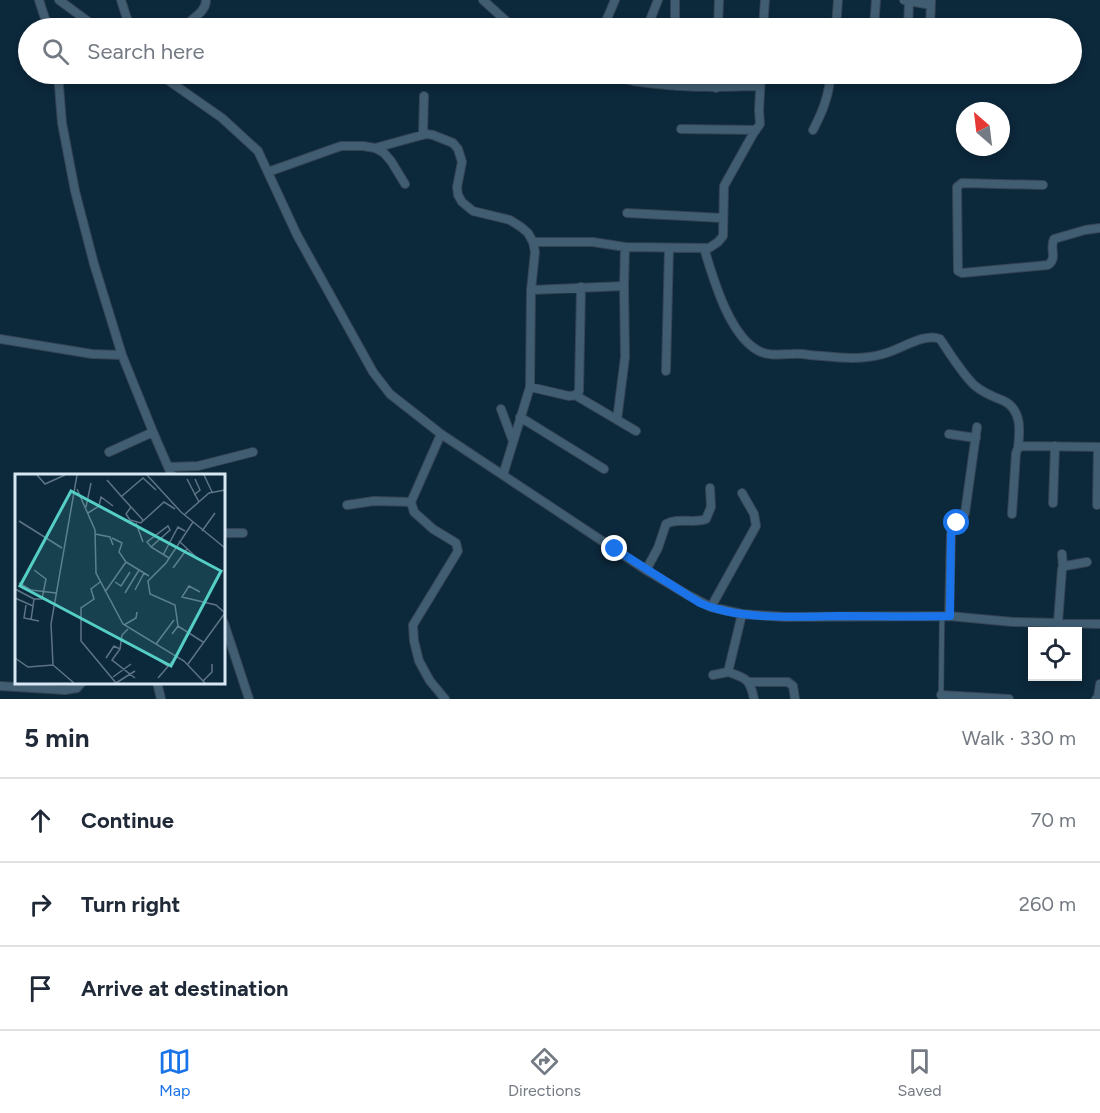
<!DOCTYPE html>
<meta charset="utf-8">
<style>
body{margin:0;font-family:Figtree,sans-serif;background:#f2f2f3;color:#1f2937}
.controls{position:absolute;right:18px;bottom:18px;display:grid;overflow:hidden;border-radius:0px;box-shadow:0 3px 9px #0003}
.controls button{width:54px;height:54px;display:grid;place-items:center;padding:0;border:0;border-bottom:2px solid #e0e1e3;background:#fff;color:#1f2937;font:30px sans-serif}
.compass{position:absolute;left:956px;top:102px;width:54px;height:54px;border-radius:50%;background:#fff;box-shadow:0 3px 9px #0003;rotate:332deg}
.stop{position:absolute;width:18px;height:18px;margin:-14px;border:4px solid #1a73e8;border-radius:50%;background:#fff}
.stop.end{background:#1a73e8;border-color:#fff;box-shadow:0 2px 6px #0008}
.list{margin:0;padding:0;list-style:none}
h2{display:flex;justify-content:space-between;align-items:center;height:78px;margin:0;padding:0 24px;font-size:26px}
h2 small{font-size:20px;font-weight:400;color:#747a83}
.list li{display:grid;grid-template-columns:39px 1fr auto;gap:18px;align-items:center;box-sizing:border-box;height:84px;padding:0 24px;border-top:2px solid #e0e1e3}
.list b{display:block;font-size:22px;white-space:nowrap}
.list em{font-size:20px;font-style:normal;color:#747a83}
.icon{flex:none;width:33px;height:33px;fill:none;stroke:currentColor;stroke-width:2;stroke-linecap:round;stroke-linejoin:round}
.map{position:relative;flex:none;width:1100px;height:699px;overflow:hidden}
.search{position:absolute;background:#fff;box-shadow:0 3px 9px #0003;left:18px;right:18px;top:18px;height:66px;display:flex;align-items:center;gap:15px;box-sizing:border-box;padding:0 21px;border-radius:33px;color:#747a83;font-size:22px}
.sheet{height:330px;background:#fff}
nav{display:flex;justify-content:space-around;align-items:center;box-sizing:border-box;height:84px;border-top:2px solid #e0e1e3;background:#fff;font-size:16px;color:#747a83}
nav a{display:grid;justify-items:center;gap:3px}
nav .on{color:#1a73e8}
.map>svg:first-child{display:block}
</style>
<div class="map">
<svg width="1100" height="699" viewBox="0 0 1100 699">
<rect width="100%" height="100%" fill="#0c283b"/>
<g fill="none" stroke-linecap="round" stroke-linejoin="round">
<g stroke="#344454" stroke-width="6">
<path id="lane" d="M941 696 942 616"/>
</g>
<g stroke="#344454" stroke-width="10">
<path id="street" d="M39 0 48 28
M59 0 97 28
M121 0 130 28
M483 0 514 28
M675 0V28
M904 0 931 5
M184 28C191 18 206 13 206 0
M603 28 615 0
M647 28 658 0
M718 28 719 0
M763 28 765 0
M836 28 838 0
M874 28 876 0
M908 28 909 2
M930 28 931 0
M58 74 62 123 75 191 94 264 122 355 153 432 172 476
M159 74 222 118 258 151 297 235 373 372 390 394 441 434 646 570 686 594 711 607 742 614 786 617 949 616 1013 622 1100 624
M561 74 563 75
M612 74C629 82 639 82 657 84 692 88 725 87 760 86
M676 74V86
M716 88V74
M681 129 756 130
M813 130C824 109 828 97 831 74
M423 135 424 96
M375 148 426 134 433 135 453 143 458 149 462 162 457 187 458 195 462 202 473 211 510 220 521 227 528 233 533 242 535 252 531 290 530 387 503 475
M268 172 341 146H363L375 148 384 153 391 161 405 184
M1043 185 962 183 957 187 958 271 962 273 1048 265C1058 258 1049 248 1054 239L1085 230 1100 228
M627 213 723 218
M533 242H593L625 247 709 248 718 242 723 236 724 186 753 134 760 124 759 110 761 74
M704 248C713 278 731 343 764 353 773 356 782 354 792 354 798 353 804 354 810 355 835 357 859 361 883 354 900 350 924 332 940 339 951 355 961 372 974 385 983 393 994 397 1004 401 1022 410 1020 431 1018 448
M531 290 624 286
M0 339 92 354 122 355
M666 371 669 248
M530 387 569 396C573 396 577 395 579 391L581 287
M575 395 636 431
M501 409 513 441
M520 417 604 469
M617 420 625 357 624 286 625 247
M441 434 411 502 414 512 433 529 456 543 458 551 413 625 414 641 419 661 430 681 445 699
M949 434 976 438
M109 452 153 432
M169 467 198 466 253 452
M1053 503 1055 446
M347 505 374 501 411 502
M1097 505 1098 447
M1012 514 1016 453 1018 448 1022 446 1100 447
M224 533H243
M1062 554 1063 567
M646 570 658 548 666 524C678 517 693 524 706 519L711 507 710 488
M711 607 756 526 754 514 742 493
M742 614 728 672C746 678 750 679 754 699
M949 616 951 534C954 525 962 521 965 513L977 427
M1058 622 1062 569 1065 566 1087 562
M224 623 249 699
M713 675 728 672
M157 682 161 699
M749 682H788L793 686 795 699
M0 686 65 690 77 688 82 682
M941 695 1009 699
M1096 699 1098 697 1100 684"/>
</g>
<use href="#lane" stroke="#415d72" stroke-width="4.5"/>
<use href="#street" stroke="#415d72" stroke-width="8"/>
</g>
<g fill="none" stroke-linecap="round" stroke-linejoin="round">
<path stroke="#1a73e8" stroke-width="8" d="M615 549 700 603C739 620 795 617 838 616 875 616 912 617 950 616L951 534 953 529 957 523"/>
</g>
<g transform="translate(15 474)">
<rect width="210" height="210" fill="#0c283b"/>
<path fill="none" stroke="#5d7485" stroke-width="1.5" d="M22 1 30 10 50 1M132 1 166 38 210 74M189 1 197 18M172 5 184 28M92 6 106 22 116 33 128 46 126 49 115 46 111 40 116 33M62 15 80 56 81 99 108 150 169 187 190 209M179 21 185 16 180 5M107 22 128 4 141 16M71 33 76 9M73 39 84 32 86 23 98 32M169 41 194 19 210 16M4 47 47 74M128 47 149 28 160 35M121 49 128 68M187 57 200 39M80 60 95 63 98 71M164 67 183 85M136 73 155 56 153 52 132 68 136 73 154 84M148 81 163 53 170 57M111 88 134 102M158 94 172 75M85 108 76 115 79 125 66 134V167L101 209M100 108 106 112 115 98M4 109 16 116 41 119M0 115 19 125M120 116 129 99M90 118 111 88 104 78 107 69 97 64M185 118 174 112 167 123 201 131 210 139M110 119 124 96M0 124 18 132M11 131 9 144 24 147M16 146 19 125H27L31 105 19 96M109 151 121 144 122 138M163 152 160 131 135 120 133 107 151 89 178 48M157 160 163 152 188 168M141 170 159 146M105 175 107 161 113 155M134 180 153 192M0 184 13 193 38 191M91 184 99 172 105 175 97 186 120 204M173 190 210 139M98 203 116 190M143 204 162 182M188 207 197 198V190M59 209 38 191 36 150 62 1M101 209 120 197"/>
<path fill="#55cec5" fill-opacity="0.15" stroke="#55cec5" stroke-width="3" d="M56 17 206 97 156 192 5 112Z"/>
<rect width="210" height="210" fill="none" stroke="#d7e7f4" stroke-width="3"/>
</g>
</svg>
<div class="controls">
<button><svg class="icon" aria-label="locate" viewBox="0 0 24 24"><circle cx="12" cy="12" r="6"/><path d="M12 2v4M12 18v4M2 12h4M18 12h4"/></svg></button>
</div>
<svg class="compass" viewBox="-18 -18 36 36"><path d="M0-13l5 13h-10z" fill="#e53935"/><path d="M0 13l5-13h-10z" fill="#747a83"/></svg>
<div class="stop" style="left:957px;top:523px"></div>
<div class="stop end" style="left:615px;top:549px"></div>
<div class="search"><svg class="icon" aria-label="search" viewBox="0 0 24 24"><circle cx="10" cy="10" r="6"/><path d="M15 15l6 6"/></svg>Search here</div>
</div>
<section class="sheet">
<h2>5 min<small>Walk · 330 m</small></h2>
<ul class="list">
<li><svg class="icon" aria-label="ahead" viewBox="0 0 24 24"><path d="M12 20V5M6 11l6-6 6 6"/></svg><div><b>Continue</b></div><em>70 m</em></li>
<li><svg class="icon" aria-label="right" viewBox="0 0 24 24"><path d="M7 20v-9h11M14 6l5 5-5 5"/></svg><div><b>Turn right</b></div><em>260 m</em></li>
<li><svg class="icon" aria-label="arrive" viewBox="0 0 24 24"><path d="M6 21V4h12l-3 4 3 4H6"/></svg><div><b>Arrive at destination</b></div></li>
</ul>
</section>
<nav>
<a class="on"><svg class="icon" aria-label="map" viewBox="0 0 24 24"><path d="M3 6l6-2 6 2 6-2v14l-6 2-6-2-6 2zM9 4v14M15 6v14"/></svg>Map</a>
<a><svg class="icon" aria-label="directions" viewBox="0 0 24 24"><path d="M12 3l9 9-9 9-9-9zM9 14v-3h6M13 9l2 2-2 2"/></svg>Directions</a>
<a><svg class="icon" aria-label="saved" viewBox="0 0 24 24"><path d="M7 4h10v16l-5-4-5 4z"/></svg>Saved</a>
</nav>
